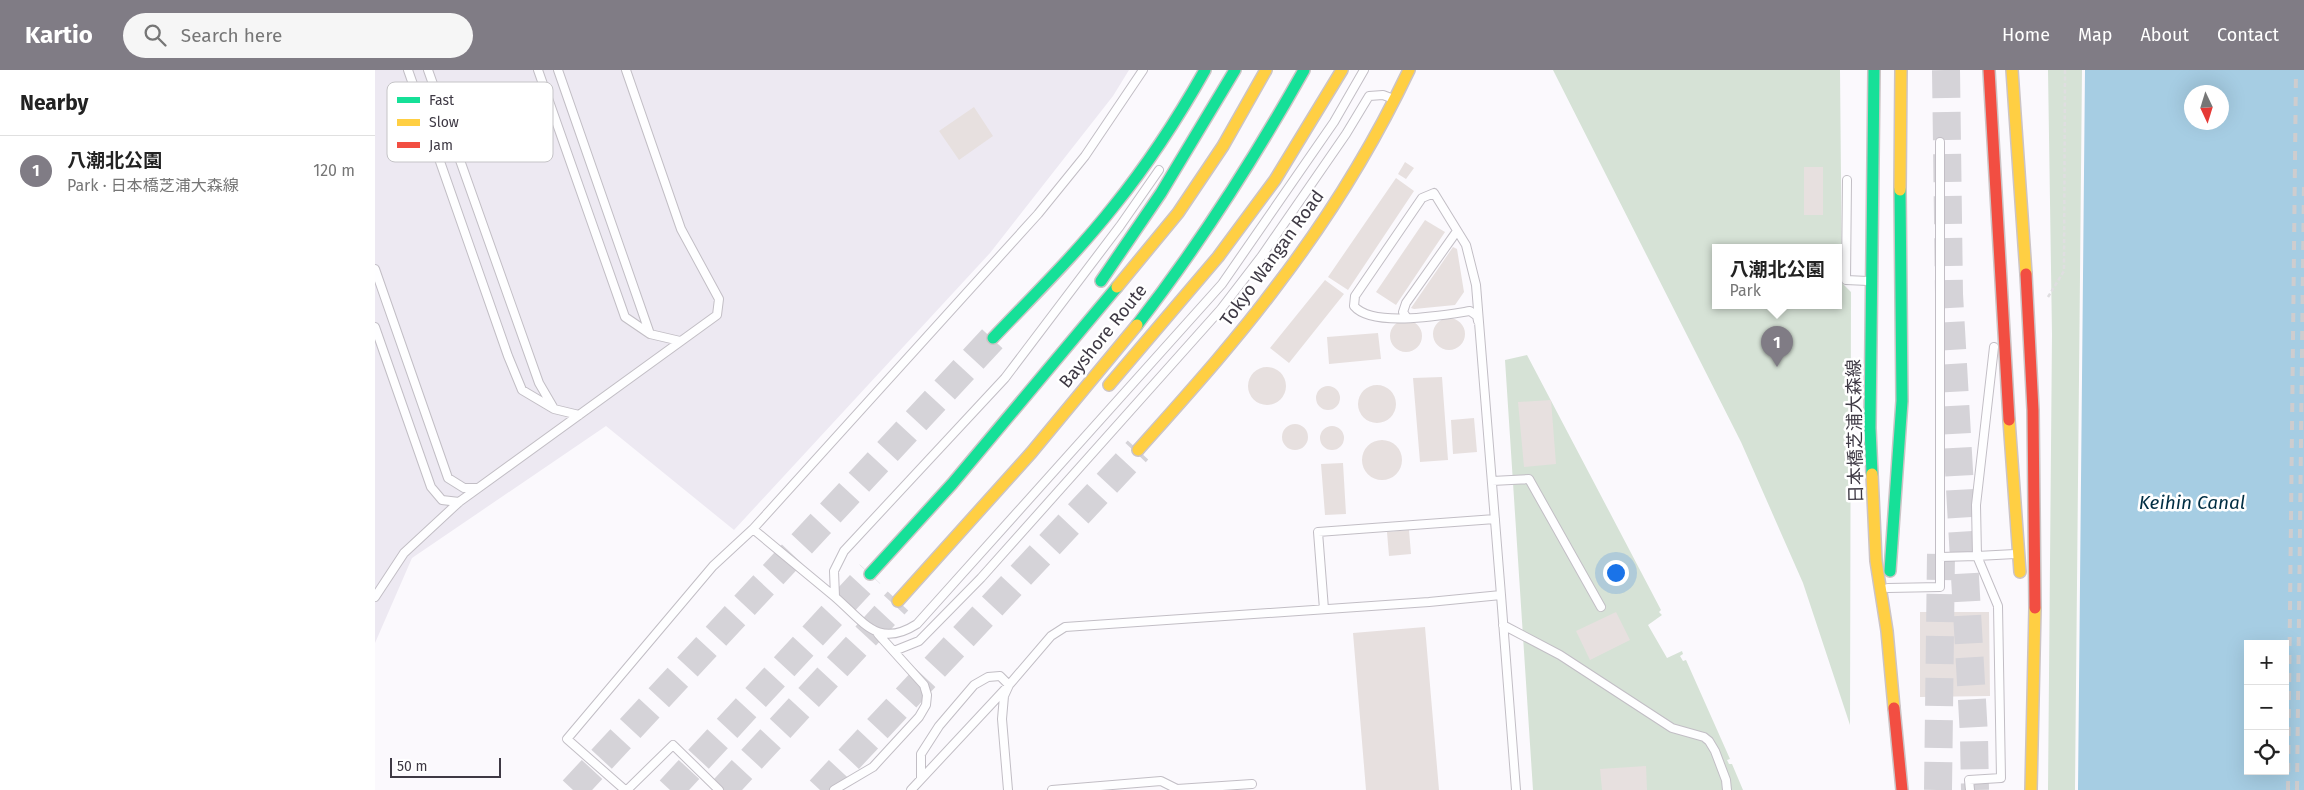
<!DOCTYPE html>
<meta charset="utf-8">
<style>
body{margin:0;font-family:"Fira Sans","Noto Sans JP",sans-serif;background:#f6f6f6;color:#222}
.controls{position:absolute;right:15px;bottom:15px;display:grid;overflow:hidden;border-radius:0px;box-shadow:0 5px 20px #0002}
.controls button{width:45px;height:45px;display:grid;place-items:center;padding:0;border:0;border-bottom:1px solid #e0e0e0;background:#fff;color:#222;font:25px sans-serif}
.compass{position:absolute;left:1809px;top:15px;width:45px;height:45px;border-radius:50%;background:#fff;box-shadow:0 5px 20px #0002;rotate:176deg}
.scale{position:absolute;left:15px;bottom:12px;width:111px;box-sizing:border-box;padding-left:5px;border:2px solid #3e3944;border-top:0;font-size:14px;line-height:18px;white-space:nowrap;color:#3e3944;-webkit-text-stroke:4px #fff;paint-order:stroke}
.you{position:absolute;left:1240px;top:502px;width:18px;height:18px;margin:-12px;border:4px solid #fff;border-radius:50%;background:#1a73e8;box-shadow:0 0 0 8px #1a73e833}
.badge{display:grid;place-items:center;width:32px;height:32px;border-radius:50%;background:#807c85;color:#fff;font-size:16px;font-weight:700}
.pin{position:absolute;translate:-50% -41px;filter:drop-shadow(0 1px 2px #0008)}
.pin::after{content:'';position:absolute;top:26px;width:18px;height:15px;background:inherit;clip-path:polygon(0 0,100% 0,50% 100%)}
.popup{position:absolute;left:1337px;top:174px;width:130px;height:65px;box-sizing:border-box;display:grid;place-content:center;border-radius:0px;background:#fff;filter:drop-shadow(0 1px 4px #0005);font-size:16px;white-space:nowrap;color:#767676}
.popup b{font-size:19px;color:#222}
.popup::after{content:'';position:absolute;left:50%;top:100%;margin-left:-10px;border:10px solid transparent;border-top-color:#fff}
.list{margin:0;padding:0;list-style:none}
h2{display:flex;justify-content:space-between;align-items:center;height:65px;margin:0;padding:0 20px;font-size:21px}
h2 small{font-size:16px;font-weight:400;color:#767676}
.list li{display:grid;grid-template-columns:32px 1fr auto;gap:15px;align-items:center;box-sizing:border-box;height:70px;padding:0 20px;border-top:1px solid #e0e0e0}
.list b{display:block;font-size:19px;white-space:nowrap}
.list p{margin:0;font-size:16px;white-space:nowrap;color:#767676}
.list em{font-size:16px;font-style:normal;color:#767676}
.icon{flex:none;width:28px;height:28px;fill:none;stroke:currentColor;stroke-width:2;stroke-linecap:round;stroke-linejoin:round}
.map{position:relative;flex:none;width:1929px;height:720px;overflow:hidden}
header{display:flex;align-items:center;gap:30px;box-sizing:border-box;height:70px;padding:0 25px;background:#807c85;color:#fff}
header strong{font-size:24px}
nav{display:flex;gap:28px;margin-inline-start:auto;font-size:18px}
.search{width:350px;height:45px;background:#f6f6f6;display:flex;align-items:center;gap:12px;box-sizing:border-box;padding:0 18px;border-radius:28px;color:#767676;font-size:19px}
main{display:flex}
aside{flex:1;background:#fff}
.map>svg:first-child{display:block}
</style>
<header>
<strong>Kartio</strong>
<div class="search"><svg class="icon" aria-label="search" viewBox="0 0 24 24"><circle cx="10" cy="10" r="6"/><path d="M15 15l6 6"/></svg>Search here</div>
<nav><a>Home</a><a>Map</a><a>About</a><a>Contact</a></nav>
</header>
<main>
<aside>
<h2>Nearby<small></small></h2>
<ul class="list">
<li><span class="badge">1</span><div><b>八潮北公園</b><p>Park · 日本橋芝浦大森線</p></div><em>120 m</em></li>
</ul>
</aside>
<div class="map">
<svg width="1929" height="720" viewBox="0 0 1929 720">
<rect width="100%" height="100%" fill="#fbf9fd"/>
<path fill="#ede9f2" d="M0 0H754L738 26 615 183 359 460 231 356 37 488 0 573Z"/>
<path fill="#d6e2d6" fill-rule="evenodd" d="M1178 0H1465L1467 213 1476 222 1475 655 1428 513 1366 372ZM1341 178H1463V236H1341Z
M1673 0H1707L1700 720H1673L1677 264Z
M1152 285 1286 540 1284 542 1287 545 1273 555 1292 588 1307 581 1308 584 1305 586 1308 591 1311 590 1355 689 1352 690 1354 694H1357L1368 720H1158L1130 290Z"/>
<path fill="#a6cde3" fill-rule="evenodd" d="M1710 0H1929V720H1703ZM1816 22H1846V52H1816ZM1873 574H1910V701H1873Z"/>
<path fill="#e7e0df" d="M599 37 618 66 584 90 564 61Z
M1030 92 1039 98 1031 109 1023 104Z
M1429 97H1448V145H1429Z
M1021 108 1039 121 973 220 953 207Z
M1050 150 1070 162 1021 235 1001 222Z
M1078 177 1082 179 1089 222 1080 235 1039 239 1036 238Z
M950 210 969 224 914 293 895 278Z
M1058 264a16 16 0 1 1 32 0a16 16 0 1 1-32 0Z
M1015 266a16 16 0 1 1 32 0a16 16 0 1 1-32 0Z
M1003 263 1006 289 954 294 952 267Z
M873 316a19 19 0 1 1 38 0a19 19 0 1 1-38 0Z
M1067 307 1073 390 1045 392 1038 308Z
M983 334a19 19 0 1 1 38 0a19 19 0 1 1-38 0Z
M941 328a12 12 0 1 1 24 0a12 12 0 1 1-24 0Z
M1176 330 1181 394 1149 397 1143 332Z
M1099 348 1102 382 1078 384 1076 350Z
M907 367a13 13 0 1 1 26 0a13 13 0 1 1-26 0Z
M945 368a12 12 0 1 1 24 0a12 12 0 1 1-24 0Z
M987 390a20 20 0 1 1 40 0a20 20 0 1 1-40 0Z
M968 393 971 444 950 445 946 394Z
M1034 460 1036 484 1014 486 1012 462Z
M1241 542 1255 570 1215 590 1201 561Z
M1545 542H1614L1615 626 1545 627Z
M1050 557 1064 720H991L978 563Z
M1271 696 1272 720H1227L1225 699Z"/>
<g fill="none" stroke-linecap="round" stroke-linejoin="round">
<path stroke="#d5d3d8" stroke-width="28" stroke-dasharray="28 14" stroke-linecap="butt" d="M1571 0 1574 224 1599 666 1600 720
M198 720 618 268
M295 720 495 504
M348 720 523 531
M445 720 763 380
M1563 720 1566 484"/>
<g stroke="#c2bec5" stroke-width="10">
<path id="lane" d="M33 0 133 286 147 320 179 339 204 345
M53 0 164 313 178 337
M163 0 250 247 275 264 305 271
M183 0 275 264
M1565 72V487L1602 486 1623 536 1626 708 1594 710 1595 720
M784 100 745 156 630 308 469 481 459 501 460 527C489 552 503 579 542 554L847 214 959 52 989 0
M1472 110 1471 210 1493 211
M0 199 73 408 89 418H103
M1032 248 1028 242 1031 233 1082 161
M1103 251 1102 246 1095 241C1069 245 997 258 979 236L980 226 1047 128 1059 123 1091 175 1101 215 1126 525
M0 257 56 417 67 430 84 432
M1619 277 1601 435 1602 486 1640 484
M1117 411 1154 409 1226 537
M1513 518 1565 517V487
M0 527 29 483 84 432 342 245 344 229 306 159 251 0
M460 527 378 459 663 144 710 86 768 0
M949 539 943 462 1120 449
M1128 555 1185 585 1297 658 1329 667 1334 671 1340 681 1351 710 1352 720
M519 581 544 571 606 508 846 239 886 187 971 64 994 26 1008 25 1016 28
M250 720 192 669 338 496 378 459
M252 720 298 675 344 720
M459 720 498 697 544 647 551 635 552 625 549 615 503 564
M536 720 634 615 625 606 613 607 599 615 564 656 546 684V709
M633 720 627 649 629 626 634 615 676 566 690 557 1054 532 1126 525 1141 720
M677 720 786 711 802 719 877 714"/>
</g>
<g stroke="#ccc4c5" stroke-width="14">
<path id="fast" d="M726 211 786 123 860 0
M762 255C825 174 879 89 929 0
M618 268C659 225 702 183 739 136 773 94 803 48 830 0
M1497 404 1495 358 1499 0
M1515 501 1527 331 1525 120
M495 504 577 414 742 217"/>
</g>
<g stroke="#ccc4c5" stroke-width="14">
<path id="slow" d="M1637 0 1651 204
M1525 120 1526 0
M742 217 803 143 848 76 891 0
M734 315 843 187 900 110 967 0
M1634 350 1645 502
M763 380C811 326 860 272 903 214 954 147 998 76 1034 0
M1497 404 1501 491 1512 561 1519 638
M523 531 656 383 762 255
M1656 720 1660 538"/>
</g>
<g stroke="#ccc4c5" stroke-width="14">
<path id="jam" d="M1614 0 1634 350
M1651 204 1658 340 1660 538
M1519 638 1527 720"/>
</g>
<path stroke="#dfdee0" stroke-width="2.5" stroke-dasharray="4 2.5" stroke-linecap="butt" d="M1673 227 1689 201 1690 0"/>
<use href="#lane" stroke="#fefeff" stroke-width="8"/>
<use href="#fast" stroke="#16e098" stroke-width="11"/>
<use href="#slow" stroke="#ffcf43" stroke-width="11"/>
<use href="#jam" stroke="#f24e42" stroke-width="11"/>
<path stroke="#cecdcf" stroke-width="4" stroke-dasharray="9 9" stroke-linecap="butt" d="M1913 720 1921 0
M1922 720 1929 110"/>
</g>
<g text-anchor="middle" stroke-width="5" stroke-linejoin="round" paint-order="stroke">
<g font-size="18" fill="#3e3944" stroke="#fff">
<text transform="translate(897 188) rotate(-54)" y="6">Tokyo Wangan Road</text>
<text transform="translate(728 266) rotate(-51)" y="6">Bayshore Route</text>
<text transform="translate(1480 361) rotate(-91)" y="6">日本橋芝浦大森線</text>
</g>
<g font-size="19" font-style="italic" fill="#002e43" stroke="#fff">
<text x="1817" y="439">Keihin Canal</text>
</g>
</g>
<rect x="12" y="12" width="166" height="80" rx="8" fill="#fff" stroke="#c5c4c7" stroke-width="1"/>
<rect x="22" y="27" width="23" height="6" fill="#16e098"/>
<rect x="22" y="49" width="23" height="7" fill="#ffcf43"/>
<rect x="22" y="72" width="23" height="6" fill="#f24e42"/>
<g font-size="14" fill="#3e3944">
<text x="54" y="35">Fast</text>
<text x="54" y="57">Slow</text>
<text x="54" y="80">Jam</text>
</g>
</svg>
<div class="controls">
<button>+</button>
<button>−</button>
<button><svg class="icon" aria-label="locate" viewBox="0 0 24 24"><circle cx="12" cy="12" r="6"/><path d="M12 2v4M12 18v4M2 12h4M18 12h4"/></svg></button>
</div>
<svg class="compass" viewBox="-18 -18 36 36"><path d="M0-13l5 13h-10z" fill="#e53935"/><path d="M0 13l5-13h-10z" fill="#767676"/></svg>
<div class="scale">50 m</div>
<div class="you"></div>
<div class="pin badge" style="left:1402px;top:297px">1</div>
<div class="popup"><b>八潮北公園</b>Park</div>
</div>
</main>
